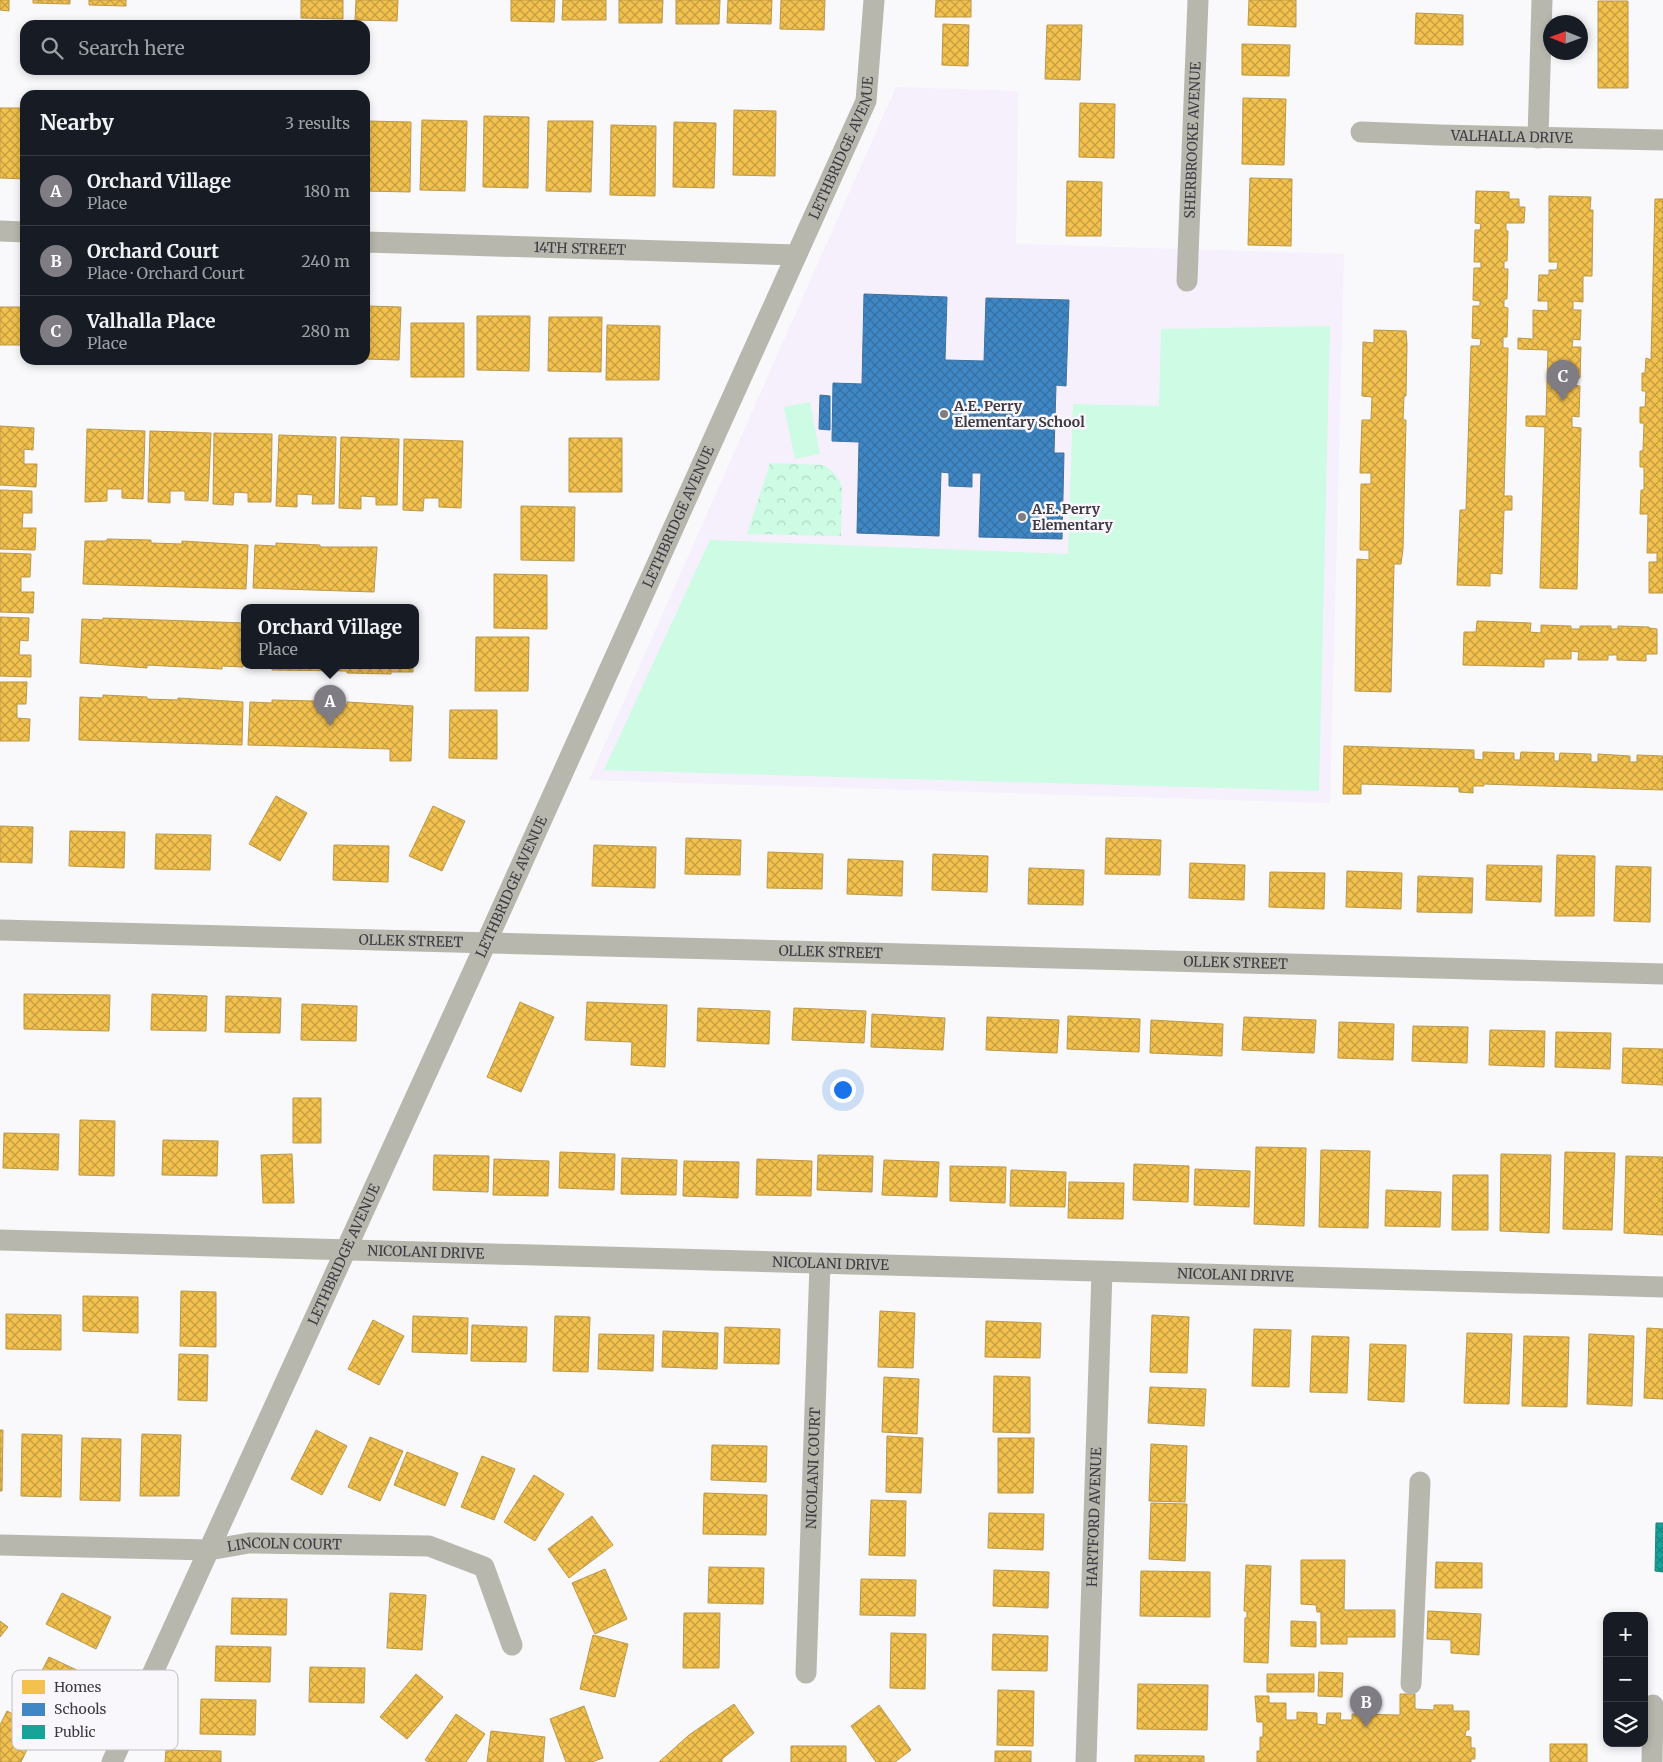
<!DOCTYPE html>
<meta charset="utf-8">
<style>
body{margin:0;font-family:Merriweather,serif;background:#20242c;color:#f1f3f6}
.controls{position:absolute;right:15px;bottom:15px;display:grid;overflow:hidden;border-radius:10px;box-shadow:0 2px 8px #0003}
.controls button{width:45px;height:45px;display:grid;place-items:center;padding:0;border:0;border-bottom:1px solid #363941;background:#171b24;color:#f1f3f6;font:25px sans-serif}
.compass{position:absolute;left:1543px;top:15px;width:45px;height:45px;border-radius:50%;background:#171b24;box-shadow:0 2px 8px #0003;rotate:271deg}
.you{position:absolute;left:842px;top:1089px;width:18px;height:18px;margin:-12px;border:4px solid #fff;border-radius:50%;background:#1a73e8;box-shadow:0 0 0 8px #1a73e833}
.badge{display:grid;place-items:center;width:32px;height:32px;border-radius:50%;background:#7f7c84;color:#fff;font-size:16px;font-weight:700}
.pin{position:absolute;translate:-50% -41px;filter:drop-shadow(0 1px 2px #0008)}
.pin::after{content:'';position:absolute;top:26px;width:18px;height:15px;background:inherit;clip-path:polygon(0 0,100% 0,50% 100%)}
.popup{position:absolute;left:241px;top:604px;width:178px;height:65px;box-sizing:border-box;display:grid;place-content:center;border-radius:10px;background:#171b24;filter:drop-shadow(0 1px 4px #0005);font-size:16px;white-space:nowrap;color:#9ea1a6}
.popup b{font-size:19px;color:#f1f3f6}
.popup::after{content:'';position:absolute;left:50%;top:100%;margin-left:-10px;border:10px solid transparent;border-top-color:#171b24}
.list{margin:0;padding:0;list-style:none}
h2{display:flex;justify-content:space-between;align-items:center;height:65px;margin:0;padding:0 20px;font-size:21px}
h2 small{font-size:16px;font-weight:400;color:#9ea1a6}
.list li{display:grid;grid-template-columns:32px 1fr auto;gap:15px;align-items:center;box-sizing:border-box;height:70px;padding:0 20px;border-top:1px solid #363941}
.list b{display:block;font-size:19px;white-space:nowrap}
.list p{margin:0;font-size:16px;white-space:nowrap;color:#9ea1a6}
.list em{font-size:16px;font-style:normal;color:#9ea1a6}
.icon{flex:none;width:28px;height:28px;fill:none;stroke:currentColor;stroke-width:2;stroke-linecap:round;stroke-linejoin:round}
.map{position:relative;flex:none;width:1663px;height:1762px;overflow:hidden}
.search{position:absolute;background:#171b24;box-shadow:0 2px 8px #0003;left:20px;top:20px;width:350px;height:55px;display:flex;align-items:center;gap:12px;box-sizing:border-box;padding:0 18px;border-radius:15px;color:#9ea1a6;font-size:19px}
.panel{position:absolute;background:#171b24;box-shadow:0 2px 8px #0003;left:20px;top:90px;width:350px;height:275px;border-radius:15px}
.map>svg:first-child{display:block}
</style>
<div class="map">
<svg width="1663" height="1762" viewBox="0 0 1663 1762">
<defs>
<pattern id="park-crowns" width="20" height="18" patternUnits="userSpaceOnUse" patternTransform="scale(1.25)"><rect width="20" height="18" fill="#cdfbe4"/><path d="M2 6a3 3 0 1 1 6 0M12 15a3 3 0 1 1 6 0" fill="none" stroke="#b1d8c5"/></pattern>
<pattern id="homes-cross-hatch" width="8" height="8" patternUnits="userSpaceOnUse" patternTransform="scale(1.25)"><rect width="8" height="8" fill="#f2c14e"/><path d="M0 0l8 8M0 8l8-8" fill="none" stroke="#c59e42"/></pattern>
<pattern id="schools-cross-hatch" width="8" height="8" patternUnits="userSpaceOnUse" patternTransform="scale(1.25)"><rect width="8" height="8" fill="#3f88c5"/><path d="M0 0l8 8M0 8l8-8" fill="none" stroke="#3670a2"/></pattern>
<pattern id="public-cross-hatch" width="8" height="8" patternUnits="userSpaceOnUse" patternTransform="scale(1.25)"><rect width="8" height="8" fill="#17a398"/><path d="M0 0l8 8M0 8l8-8" fill="none" stroke="#16867e"/></pattern>
</defs>
<rect width="100%" height="100%" fill="#f9f8fb"/>
<path fill="#f5f0fc" d="M896 87 1018 91 1016 244 1344 254 1330 803 589 780Z"/>
<path fill="#cdfbe4" d="M1330 326 1319 791 604 770 710 540 1068 554 1073 404 1159 406 1161 329Z
M810 402 820 454 795 459 784 407Z"/>
<path fill="url(#park-crowns)" d="M770 463 824 465C833 471 840 478 842 488L841 536 747 534Z"/>
<path fill="url(#homes-cross-hatch)" stroke="#bc984b" d="M0 0H9V11L0 10Z
M33 0H70V4L33 3Z
M89 0H126V6L89 5Z
M301 0H343V19L301 18Z
M356 0H398L397 21 355 20Z
M511 0H555L554 22 511 21Z
M563 0H606V20H562Z
M619 0H663L662 23H619Z
M676 0H720L719 24H676Z
M728 0H772L771 24 727 23Z
M781 0H825L824 30 780 29Z
M936 0H971V17H935Z
M1249 0H1296V27L1248 25Z
M1598 1H1628V88H1598Z
M1416 13 1463 15V45L1415 44Z
M943 24 969 25 968 66 942 65Z
M1047 25H1082L1080 80 1045 79Z
M1242 44 1290 45 1289 76 1242 75Z
M1243 98 1286 99 1284 165 1242 164Z
M1080 103 1115 104 1114 158 1079 157Z
M0 108H25V179L0 178Z
M734 110 776 111 775 176 733 175Z
M484 116 529 117 528 188 483 187Z
M422 120 467 121 465 191 420 190Z
M366 121 411 122 410 192 365 191Z
M548 121H593L591 192 546 191Z
M674 122 716 123 714 188 673 187Z
M611 125 656 126 655 196 610 195Z
M1250 178 1292 179 1291 246 1248 245Z
M1067 181 1102 182 1101 236H1066Z
M1476 191 1509 192V199H1519V207H1525L1524 223H1506V231H1508L1507 261H1504V269H1508L1507 299H1504V307L1508 308 1507 337H1503V348H1508L1504 496H1512V510H1504L1502 574 1490 573V586L1457 585 1460 510H1466L1471 346H1480L1481 339 1472 338 1473 306H1480V301L1473 300 1474 268H1481V262H1474L1475 230H1480L1481 224 1475 223Z
M1549 196 1591 197 1590 210H1593L1592 276H1583V302L1573 301V310H1581L1580 340 1573 339 1572 347H1581L1580 378H1573V385L1580 386 1579 417 1572 416V427L1581 428 1577 589 1540 588 1545 427 1526 426V416H1546L1548 350 1518 349V338L1533 339V310L1548 311V301H1538L1539 275H1549V270H1557L1558 262H1549Z
M1655 199H1663V593H1649V562H1657V553H1647L1648 514H1640L1641 490H1644V467H1640V451H1643L1644 423H1640V407H1645L1646 391H1642V373H1645L1646 358 1651 360Z
M367 306 401 307 399 360 365 359Z
M0 307H25V345H0Z
M477 316H530L529 371 477 370Z
M549 317H602L601 372 548 371Z
M411 323H464V377H411Z
M607 325 660 326 659 380H606Z
M1374 330 1406 331 1407 344 1406 396H1404L1403 420H1406L1403 549 1401 564H1394L1391 692 1355 691 1357 559 1369 560V550H1360L1361 484H1371V473H1360L1362 420H1371L1372 397 1362 396 1363 342 1374 343Z
M0 426 34 428 33 450 24 449V464H37L36 487 0 485Z
M87 429 145 431 143 499 122 498V489H107V501L85 502Z
M150 431 211 433 208 501 185 500V491H170V503L148 502Z
M214 433 272 434 271 502H248V493L234 492 233 505 213 504Z
M279 435 336 437 334 504H312L313 495 297 494V507L276 506Z
M341 437 399 439 397 505H376V497L361 496V509L339 508Z
M569 438H622V492H569Z
M404 439 463 441 461 508 439 507V498H424L423 511 403 510Z
M0 490 32 491V513H23L22 528H36L35 550 0 549Z
M521 506 575 507 574 561 521 560Z
M107 539 151 540V543L182 544V541L248 545 246 589 83 584 85 541H107Z
M276 543 320 545V547H377L374 592 253 588 255 545 276 546Z
M0 553 31 554 30 577H21V592H34L33 613 0 612Z
M494 574 547 575V629L494 628Z
M0 617 29 618 28 641 20 640 19 655H31V677L0 676Z
M103 618 245 623 243 667 222 666V669L147 665V668L80 663 82 619 103 620Z
M1477 621 1531 623 1530 632 1541 633V625L1571 626V629H1580V626H1611V629H1618V626L1649 627V628L1657 629V654H1646V661L1617 660V655H1608V660H1578L1579 652 1571 651V659H1544V667L1463 665 1464 632H1476Z
M476 637H529L528 691H475Z
M252 665H413V672H391V674L347 673V671L272 670V668H252Z
M0 682H27L26 704H17V718L30 719 29 741H0Z
M103 695 147 697V699L178 700V698L243 702 242 745 79 740 80 697 103 698Z
M272 700 316 701V704L347 705V702L413 706 411 761H390V749L248 745 250 702 272 703Z
M450 710H497V759L449 758Z
M1344 746 1474 750V759L1483 760V752L1514 753V760H1520L1521 752 1554 753V761H1559L1560 753 1591 754V762H1598V754L1630 756V762H1637V755L1663 756V790L1484 784V786H1473V793L1459 792V787L1361 784V794H1343Z
M276 796 307 813 280 861 249 844Z
M433 806 465 821 442 871 409 856Z
M0 826 33 827 32 863 0 862Z
M70 831 125 832 124 868 69 866Z
M156 834 211 835 210 870 155 869Z
M686 838 741 840 740 875 685 874Z
M1106 838 1161 840 1160 875 1105 874Z
M334 845 389 846 388 882 333 880Z
M594 845 656 847 655 888 592 886Z
M768 852 823 854 822 889 767 888Z
M933 854 988 856 987 892 932 890Z
M1557 855 1595 856 1594 916H1555Z
M848 859 903 861 902 896 847 894Z
M1190 863 1245 865 1244 900 1189 898Z
M1487 865 1542 866 1541 902 1486 900Z
M1616 866 1651 867 1650 922 1614 921Z
M1029 868 1084 870 1083 905 1028 904Z
M1347 871 1402 873 1401 909 1346 907Z
M1270 872 1325 873 1324 909 1269 907Z
M1418 876 1473 878 1472 913 1417 912Z
M24 994 110 995 109 1031 24 1029Z
M152 994 207 996 206 1031 151 1030Z
M226 996 281 998 280 1033 225 1032Z
M520 1002 554 1017 521 1092 487 1077Z
M587 1002 667 1005 665 1067 631 1065 632 1042 585 1040Z
M302 1004 357 1006 356 1041 301 1040Z
M698 1008 770 1011 769 1044 697 1041Z
M794 1008 866 1011 864 1043 792 1040Z
M872 1014 945 1018 943 1050 871 1047Z
M1068 1016 1140 1019 1139 1052 1067 1049Z
M987 1017 1059 1020 1057 1053 986 1050Z
M1244 1017 1316 1020 1314 1053 1242 1050Z
M1151 1020 1223 1024 1222 1056 1150 1053Z
M1339 1022 1394 1024 1393 1060 1338 1058Z
M1413 1026 1468 1027 1467 1063 1412 1061Z
M1490 1030 1545 1031 1544 1067 1489 1065Z
M1556 1032 1611 1033 1610 1069 1555 1067Z
M1623 1048 1663 1049V1085L1622 1083Z
M293 1098H321V1143H293Z
M80 1120 115 1121 114 1176 79 1175Z
M4 1133 59 1134 58 1170 3 1168Z
M163 1140 218 1141 217 1176 162 1175Z
M1256 1147 1306 1148 1304 1226 1254 1224Z
M1321 1150 1370 1151 1368 1228 1319 1227Z
M560 1152 615 1154 614 1190 559 1188Z
M1565 1152 1615 1153 1612 1230 1563 1229Z
M292 1154 294 1203H263L261 1155Z
M1501 1154 1551 1155 1549 1233 1500 1231Z
M434 1155 489 1156 488 1192 433 1190Z
M818 1155 873 1156 872 1192 817 1190Z
M1626 1156 1663 1157V1235L1624 1233Z
M622 1158 677 1160 676 1195 621 1194Z
M494 1159 549 1161 548 1196 493 1195Z
M757 1159 812 1161 811 1196 756 1195Z
M884 1160 939 1162 937 1197 882 1195Z
M684 1161 739 1162 738 1198 683 1196Z
M1134 1164 1189 1166 1188 1202 1133 1200Z
M950 1166 1006 1167 1005 1203 950 1201Z
M1195 1169 1250 1171 1249 1207 1194 1205Z
M1011 1170 1066 1172 1065 1207 1010 1206Z
M1453 1175H1488V1230H1452Z
M1069 1182 1124 1183 1123 1219 1068 1218Z
M1386 1190 1441 1192 1440 1227 1385 1226Z
M181 1291 216 1292V1347L180 1346Z
M83 1296 138 1297V1333L83 1331Z
M880 1311 915 1313 913 1368 878 1367Z
M6 1314 61 1315V1350L6 1349Z
M1152 1315 1189 1317 1187 1373 1150 1372Z
M413 1316 468 1318 467 1354 412 1352Z
M555 1316 590 1317 588 1372 553 1371Z
M373 1320 404 1336 379 1385 348 1369Z
M986 1321 1041 1323 1040 1358 985 1357Z
M472 1325 527 1327 526 1362 471 1361Z
M725 1327 780 1329 779 1364 724 1363Z
M1647 1328 1663 1329V1399L1644 1398Z
M1254 1329 1291 1330 1289 1387 1252 1386Z
M663 1331 718 1333 717 1369 662 1367Z
M1467 1333 1512 1334 1509 1404 1464 1403Z
M599 1334 654 1335 653 1371 598 1369Z
M1589 1334 1634 1336 1632 1406 1587 1404Z
M1312 1336 1349 1337 1347 1393 1310 1392Z
M1524 1336 1569 1337 1567 1407 1522 1406Z
M1370 1344 1406 1345 1404 1402 1368 1400Z
M179 1354 208 1355 207 1401 178 1400Z
M994 1376 1030 1377V1433L993 1432Z
M884 1377 919 1379 917 1434 882 1432Z
M1150 1387 1206 1389 1204 1426 1148 1423Z
M0 1430H3L2 1491H0Z
M316 1430 347 1446 322 1495 291 1479Z
M22 1434 62 1435 61 1497 21 1496Z
M142 1434 181 1435 179 1496H140Z
M887 1436 923 1438 921 1493 886 1492Z
M370 1437 403 1451 380 1501 348 1487Z
M82 1438 121 1439 120 1501 80 1500Z
M998 1438H1034L1033 1493H998Z
M1151 1444 1187 1446 1185 1502 1149 1501Z
M712 1445 767 1446 766 1482 711 1480Z
M407 1452 458 1473 445 1506 394 1485Z
M482 1456 515 1469 494 1520 461 1507Z
M534 1475 564 1494 535 1541 504 1522Z
M704 1493 767 1495 766 1535 703 1534Z
M871 1500 906 1501 905 1556 869 1555Z
M1151 1503 1187 1504 1185 1561 1149 1559Z
M989 1513 1044 1514 1043 1550 988 1548Z
M592 1516 613 1545 569 1578 548 1549Z
M1301 1560H1345L1344 1610H1395V1637H1347V1644H1321V1612H1317L1316 1605 1301 1604Z
M1436 1562 1482 1563V1588H1435Z
M1246 1565 1271 1566 1268 1663 1244 1662 1245 1618H1247V1611H1244Z
M709 1567 764 1568 763 1604 708 1603Z
M605 1569 627 1619 595 1634 572 1583Z
M994 1570 1049 1572 1048 1608 993 1606Z
M1141 1571 1210 1572V1617L1140 1616Z
M861 1579 916 1580 915 1616 860 1615Z
M62 1593 111 1617 96 1649 46 1624Z
M390 1593 426 1595 422 1650 387 1648Z
M232 1598 287 1599 286 1635 231 1634Z
M1428 1611 1481 1614 1479 1655 1451 1653V1640L1427 1639Z
M684 1613H720L719 1668H683Z
M0 1621 8 1627 0 1637Z
M1291 1621 1316 1622V1647L1291 1646Z
M891 1633 926 1634 925 1689 890 1688Z
M993 1634 1048 1636 1047 1671 992 1670Z
M593 1635 628 1644 615 1697 580 1689Z
M216 1646 271 1647 270 1682 215 1681Z
M49 1657 81 1672 56 1722 24 1706Z
M310 1667 365 1668 364 1703 309 1702Z
M1319 1672 1343 1673 1342 1697 1318 1696Z
M416 1674 443 1697 407 1739 380 1717Z
M1267 1674H1314V1692H1267Z
M1138 1684 1208 1685 1207 1730 1137 1729Z
M998 1690 1034 1691 1033 1746 997 1745Z
M1400 1694H1415V1709L1434 1710V1705H1453V1711H1469V1730H1466L1465 1736 1471 1737V1748H1475V1759H1471V1762H1257V1751H1260V1737H1263V1722H1257L1255 1696H1269V1703H1286V1720H1297V1712L1317 1713V1724L1326 1725 1327 1713H1341L1340 1720H1352V1714L1400 1715Z
M201 1699 256 1700 255 1735 200 1734Z
M734 1704 754 1733 722 1759V1762H659L689 1735Z
M879 1705 911 1750 895 1762H876L851 1726Z
M584 1706 603 1758 592 1762H566L550 1719Z
M7 1711 38 1727 21 1762H0V1725Z
M456 1714 485 1734 466 1762H428L425 1760Z
M491 1731 545 1737 543 1762H487Z
M1550 1744H1587V1762H1550Z
M791 1746H846V1762H791Z
M166 1750 221 1751V1762H165Z
M995 1751H1031V1762H995Z
M1135 1755 1204 1756V1762H1135Z"/>
<path fill="url(#schools-cross-hatch)" stroke="#3f719e" d="M864 294 947 297 945 360 984 361 986 298 1069 300 1066 386 1056 385 1054 453H1064L1062 539 979 537 981 473H972V487L949 486V473L941 472 939 536 857 533 859 442 832 441 833 383 862 384Z
M820 395 830 396V430L819 429Z"/>
<path fill="url(#public-cross-hatch)" stroke="#23847f" d="M1656 1523H1663V1572L1655 1571Z"/>
<g fill="none" stroke-linecap="round" stroke-linejoin="round">
<g stroke="#b8b7ad" stroke-width="21">
<path id="s1" d="M1361 132 1439 135 1663 140"/>
<path d="M1538 138 1542 0"/>
<path d="M0 231 25 232"/>
<path id="s2" d="M365 242 796 255"/>
<path id="s3" d="M1187 281 1198 0"/>
<path id="s4" d="M0 930 1663 974"/>
<path id="s5" d="M0 1240 1663 1287"/>
<path id="s6" d="M0 1545 209 1550 249 1543 429 1546 484 1567 512 1645"/>
<path id="s7" d="M806 1673 820 1264"/>
<path d="M1411 1684 1420 1482"/>
<path id="s8" d="M112 1762 486 943 866 101 874 0"/>
<path id="s9" d="M1086 1762 1102 1272"/>
<path d="M1652 1762 1653 1705"/>
</g>
</g>
<g fill="#7f7c84" stroke="#f9f7fc" stroke-width="2">
<circle cx="944" cy="414" r="5"/>
<circle cx="1022" cy="517" r="5"/>
</g>
<g text-anchor="middle" stroke-width="5" stroke-linejoin="round" paint-order="stroke">
<g font-size="14" fill="#3e3a44" stroke="#f9f7fc">
<text dy="5" stroke="none"><textPath href="#s1" startOffset="151">VALHALLA DRIVE</textPath></text>
<text dy="5" stroke="none"><textPath href="#s3" startOffset="141">SHERBROOKE AVENUE</textPath></text>
<text dy="5" stroke="none"><textPath href="#s8" startOffset="1772">LETHBRIDGE AVENUE</textPath></text>
<text dy="5" stroke="none"><textPath href="#s2" startOffset="215">14TH STREET</textPath></text>
<text dy="5" stroke="none"><textPath href="#s8" startOffset="1368">LETHBRIDGE AVENUE</textPath></text>
<text dy="5" stroke="none"><textPath href="#s8" startOffset="962">LETHBRIDGE AVENUE</textPath></text>
<text dy="5" stroke="none"><textPath href="#s4" startOffset="411">OLLEK STREET</textPath></text>
<text dy="5" stroke="none"><textPath href="#s4" startOffset="831">OLLEK STREET</textPath></text>
<text dy="5" stroke="none"><textPath href="#s4" startOffset="1236">OLLEK STREET</textPath></text>
<text dy="5" stroke="none"><textPath href="#s5" startOffset="426">NICOLANI DRIVE</textPath></text>
<text dy="5" stroke="none"><textPath href="#s8" startOffset="558">LETHBRIDGE AVENUE</textPath></text>
<text dy="5" stroke="none"><textPath href="#s5" startOffset="831">NICOLANI DRIVE</textPath></text>
<text dy="5" stroke="none"><textPath href="#s5" startOffset="1236">NICOLANI DRIVE</textPath></text>
<text dy="5" stroke="none"><textPath href="#s7" startOffset="205">NICOLANI COURT</textPath></text>
<text dy="5" stroke="none"><textPath href="#s9" startOffset="245">HARTFORD AVENUE</textPath></text>
<text dy="5" stroke="none"><textPath href="#s6" startOffset="285">LINCOLN COURT</textPath></text>
</g>
<g font-size="14" font-weight="bold" fill="#3e3a44" stroke="#f9f7fc" text-anchor="start">
<text x="954" y="411">A.E. Perry<tspan x="954" dy="16">Elementary School</tspan></text>
<text x="1032" y="514">A.E. Perry<tspan x="1032" dy="16">Elementary</tspan></text>
</g>
</g>
<rect x="12" y="1670" width="166" height="80" rx="8" fill="#f9f7fc" stroke="#c1bec5" stroke-width="1"/>
<rect x="22" y="1680" width="23" height="14" fill="#f2c14e"/>
<rect x="22" y="1703" width="23" height="13" fill="#3f88c5"/>
<rect x="22" y="1725" width="23" height="14" fill="#17a398"/>
<g font-size="14" fill="#3e3a44">
<text x="54" y="1692">Homes</text>
<text x="54" y="1714">Schools</text>
<text x="54" y="1737">Public</text>
</g>
</svg>
<div class="controls">
<button>+</button>
<button>−</button>
<button><svg class="icon" aria-label="layers" viewBox="0 0 24 24"><path d="M12 4l9 5-9 5-9-5zM3 14l9 5 9-5"/></svg></button>
</div>
<svg class="compass" viewBox="-18 -18 36 36"><path d="M0-13l5 13h-10z" fill="#e53935"/><path d="M0 13l5-13h-10z" fill="#9ea1a6"/></svg>
<div class="you"></div>
<div class="pin badge" style="left:330px;top:726px">A</div>
<div class="popup"><b>Orchard Village</b>Place</div>
<div class="pin badge" style="left:1366px;top:1727px">B</div>
<div class="pin badge" style="left:1563px;top:401px">C</div>
<div class="search"><svg class="icon" aria-label="search" viewBox="0 0 24 24"><circle cx="10" cy="10" r="6"/><path d="M15 15l6 6"/></svg>Search here</div>
<section class="panel">
<h2>Nearby<small>3 results</small></h2>
<ul class="list">
<li><span class="badge">A</span><div><b>Orchard Village</b><p>Place</p></div><em>180 m</em></li>
<li><span class="badge">B</span><div><b>Orchard Court</b><p>Place · Orchard Court</p></div><em>240 m</em></li>
<li><span class="badge">C</span><div><b>Valhalla Place</b><p>Place</p></div><em>280 m</em></li>
</ul>
</section>
</div>
